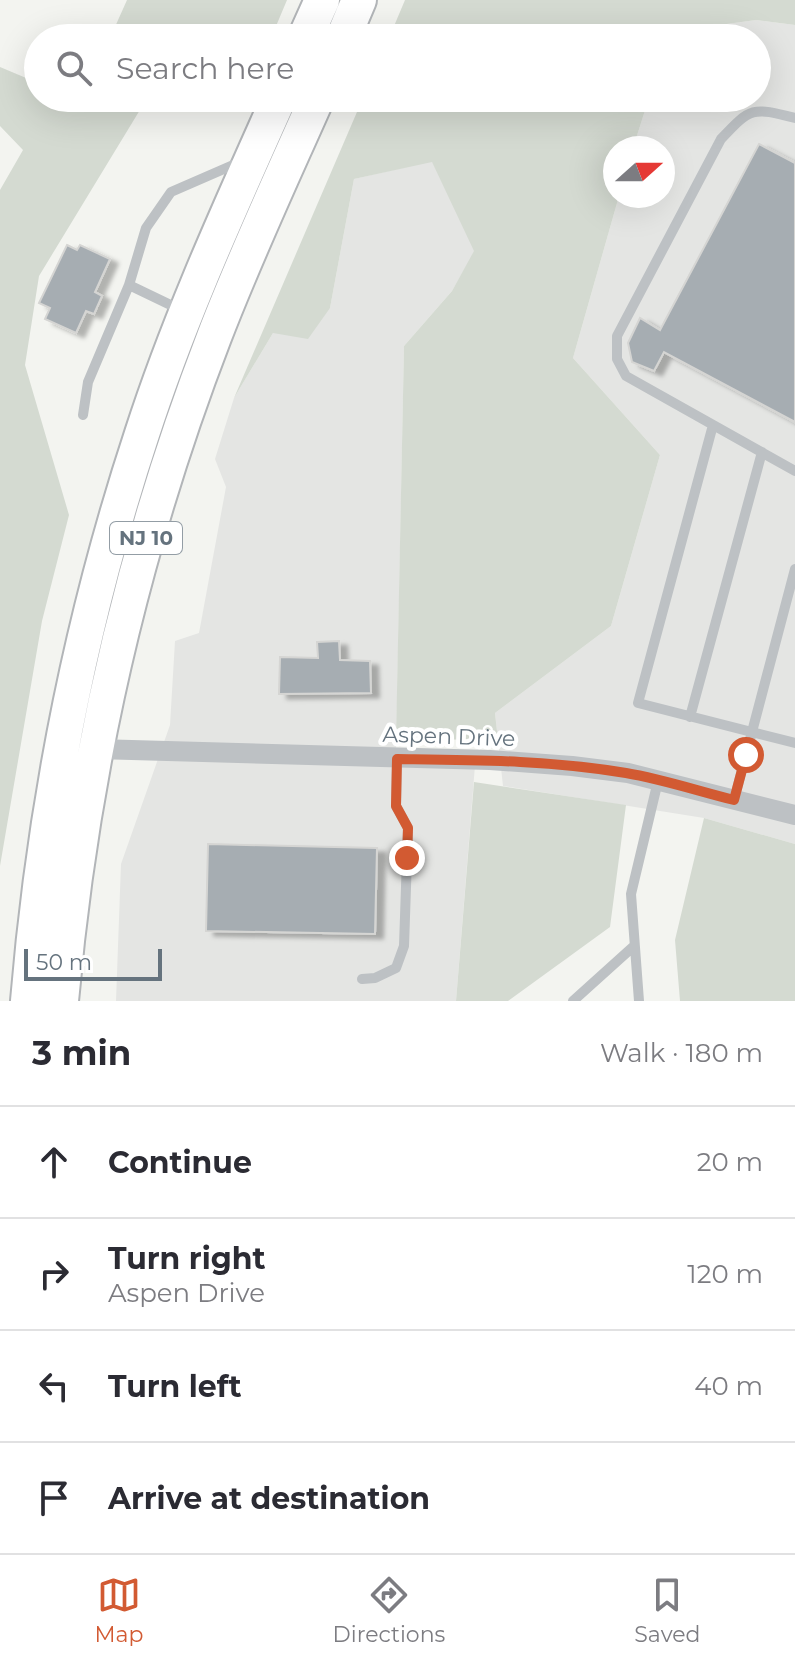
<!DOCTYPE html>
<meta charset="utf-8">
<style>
body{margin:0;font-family:Montserrat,sans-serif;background:#f2f2f3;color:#2b2b33}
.compass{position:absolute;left:603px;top:136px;width:72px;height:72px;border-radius:50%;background:#fff;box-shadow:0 8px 32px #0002;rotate:69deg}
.scale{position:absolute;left:24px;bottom:20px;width:138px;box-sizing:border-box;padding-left:8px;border:4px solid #65737e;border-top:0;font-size:22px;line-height:28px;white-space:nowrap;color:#65737e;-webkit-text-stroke:6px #fff;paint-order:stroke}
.stop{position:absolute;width:24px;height:24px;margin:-18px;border:6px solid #d25a32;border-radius:50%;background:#fff}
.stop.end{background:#d25a32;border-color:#fff;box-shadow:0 2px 8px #0008}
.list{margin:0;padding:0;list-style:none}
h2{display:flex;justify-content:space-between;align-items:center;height:104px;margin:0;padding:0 32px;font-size:34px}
h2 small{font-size:26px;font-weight:400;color:#7c7c81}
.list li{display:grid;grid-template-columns:52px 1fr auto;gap:24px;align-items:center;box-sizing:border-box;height:112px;padding:0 32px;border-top:2px solid #e1e1e2}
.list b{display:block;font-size:30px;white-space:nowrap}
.list p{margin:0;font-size:26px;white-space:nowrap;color:#7c7c81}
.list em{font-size:26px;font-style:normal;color:#7c7c81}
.icon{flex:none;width:44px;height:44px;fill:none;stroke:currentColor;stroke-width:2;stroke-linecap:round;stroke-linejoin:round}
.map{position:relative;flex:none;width:795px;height:1001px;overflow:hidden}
.search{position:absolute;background:#fff;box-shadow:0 8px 32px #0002;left:24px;right:24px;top:24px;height:88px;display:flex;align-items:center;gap:20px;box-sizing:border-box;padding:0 28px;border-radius:44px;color:#7c7c81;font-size:30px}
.sheet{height:552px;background:#fff}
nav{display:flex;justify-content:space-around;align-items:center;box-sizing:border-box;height:112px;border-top:2px solid #e1e1e2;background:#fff;font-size:22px;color:#7c7c81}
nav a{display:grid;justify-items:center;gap:4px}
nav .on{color:#d25a32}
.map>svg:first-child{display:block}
</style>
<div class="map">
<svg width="795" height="1001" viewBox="0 0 795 1001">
<defs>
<filter id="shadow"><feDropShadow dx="8" dy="4.5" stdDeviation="2" flood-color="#0004"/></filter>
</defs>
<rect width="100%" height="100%" fill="#f3f4f0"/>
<path fill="#e4e5e3" d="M756 20 795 25V844L704 818 503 786 495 713 611 626 660 455 573 358 619 196H663V148H633L649 98H757V38H679L683 30Z
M432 161 475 251 452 291 404 346 396 753H476L456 1001H116L121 864 170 725 175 641 199 633 226 487 215 459 234 398 273 333 330 308 354 179Z"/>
<path fill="#d4dad1" d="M127 0H287L271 38H110Z
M405 0H795V25L756 20 683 30 679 38H389Z
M0 67 38 83V98H72L81 102 83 98H247L245 101 146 100 39 276 25 365 69 515 42 621 0 866V190L23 150 0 126Z
M363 98H649L633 148H615V196H619L573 358 660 455 611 626 495 713 498 740 396 739 404 346 452 291 474 251 432 162 354 179 330 308 308 339 273 333 234 398Z
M474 782 626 805 610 927 508 1001H456Z
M704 818 795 844V1001H680L675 940Z"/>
<path fill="#a6adb2" stroke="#d5d5d3" stroke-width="2" filter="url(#shadow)" d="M759 144 795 163V422L664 352 654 371 632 362 628 343 640 318 660 330Z
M67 245 77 250 80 245 110 259 95 292 102 296 94 314 86 311 76 333 45 319 50 308 39 303Z
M339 641 340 660 370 661 371 693 279 694 280 657 318 658 317 642Z
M208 844 377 848 375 934 206 931Z"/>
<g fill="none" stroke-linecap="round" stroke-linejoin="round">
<g stroke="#b2b5b8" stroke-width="38">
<path id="trunk" d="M305 38 322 0
M343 38 359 0
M28 1001C44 809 82 616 142 434 179 319 230 208 279 98
M61 1001C81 773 132 550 214 337 245 256 282 177 317 98"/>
</g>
<path stroke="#bdc1c4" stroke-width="10" d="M795 118C752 107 751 107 721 139L617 336V359L626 376 795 471
M129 285 181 310
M83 415 88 382 129 285 146 228 171 192 240 162
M713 425 638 703 795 743
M690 717 762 452
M734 800 795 569
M362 979 375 978 396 968 404 946 408 828 396 806 397 759
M573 1001 634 946
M639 1001 631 894 658 781"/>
<path stroke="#bdc1c4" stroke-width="20" d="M96 749 490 760 572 766 628 773 795 815"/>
<use href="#trunk" stroke="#fff" stroke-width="34"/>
</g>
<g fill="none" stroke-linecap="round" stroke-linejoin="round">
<path stroke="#d25a32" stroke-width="10" d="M407 858 408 828 396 806 397 759C473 760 551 760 626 773 662 779 698 791 734 800L746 755"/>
</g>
<g text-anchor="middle" stroke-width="8" stroke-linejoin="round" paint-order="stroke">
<rect fill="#fff" stroke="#939da5" stroke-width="2" x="110" y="522" width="72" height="32" rx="6"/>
<g font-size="20" font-weight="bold" fill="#65737e">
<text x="146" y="545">NJ 10</text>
</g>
<g font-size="22" fill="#65737e" stroke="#fff">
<text transform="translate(449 736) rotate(2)" y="8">Aspen Drive</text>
</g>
</g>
</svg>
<svg class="compass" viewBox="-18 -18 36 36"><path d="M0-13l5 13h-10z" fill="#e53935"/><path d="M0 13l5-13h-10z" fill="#7c7c81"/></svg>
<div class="scale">50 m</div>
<div class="stop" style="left:746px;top:755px"></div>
<div class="stop end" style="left:407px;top:858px"></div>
<div class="search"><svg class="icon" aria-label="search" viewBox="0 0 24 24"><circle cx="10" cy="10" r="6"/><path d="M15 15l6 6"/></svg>Search here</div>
</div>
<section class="sheet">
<h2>3 min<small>Walk · 180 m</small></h2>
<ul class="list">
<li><svg class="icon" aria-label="ahead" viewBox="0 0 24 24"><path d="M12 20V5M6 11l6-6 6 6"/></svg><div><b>Continue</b></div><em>20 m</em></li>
<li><svg class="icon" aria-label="right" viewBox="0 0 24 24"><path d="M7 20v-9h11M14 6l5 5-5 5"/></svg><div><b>Turn right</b><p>Aspen Drive</p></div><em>120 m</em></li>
<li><svg class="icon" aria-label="left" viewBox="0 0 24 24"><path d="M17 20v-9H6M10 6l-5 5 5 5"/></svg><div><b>Turn left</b></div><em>40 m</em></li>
<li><svg class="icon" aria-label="arrive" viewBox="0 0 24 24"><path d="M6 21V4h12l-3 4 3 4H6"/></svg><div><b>Arrive at destination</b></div></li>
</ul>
</section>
<nav>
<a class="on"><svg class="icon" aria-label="map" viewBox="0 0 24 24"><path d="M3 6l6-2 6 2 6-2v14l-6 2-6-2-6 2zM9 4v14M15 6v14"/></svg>Map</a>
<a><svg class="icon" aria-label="directions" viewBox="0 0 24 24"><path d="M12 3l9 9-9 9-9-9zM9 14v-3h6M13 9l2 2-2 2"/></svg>Directions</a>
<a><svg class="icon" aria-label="saved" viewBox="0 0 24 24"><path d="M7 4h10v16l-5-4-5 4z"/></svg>Saved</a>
</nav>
